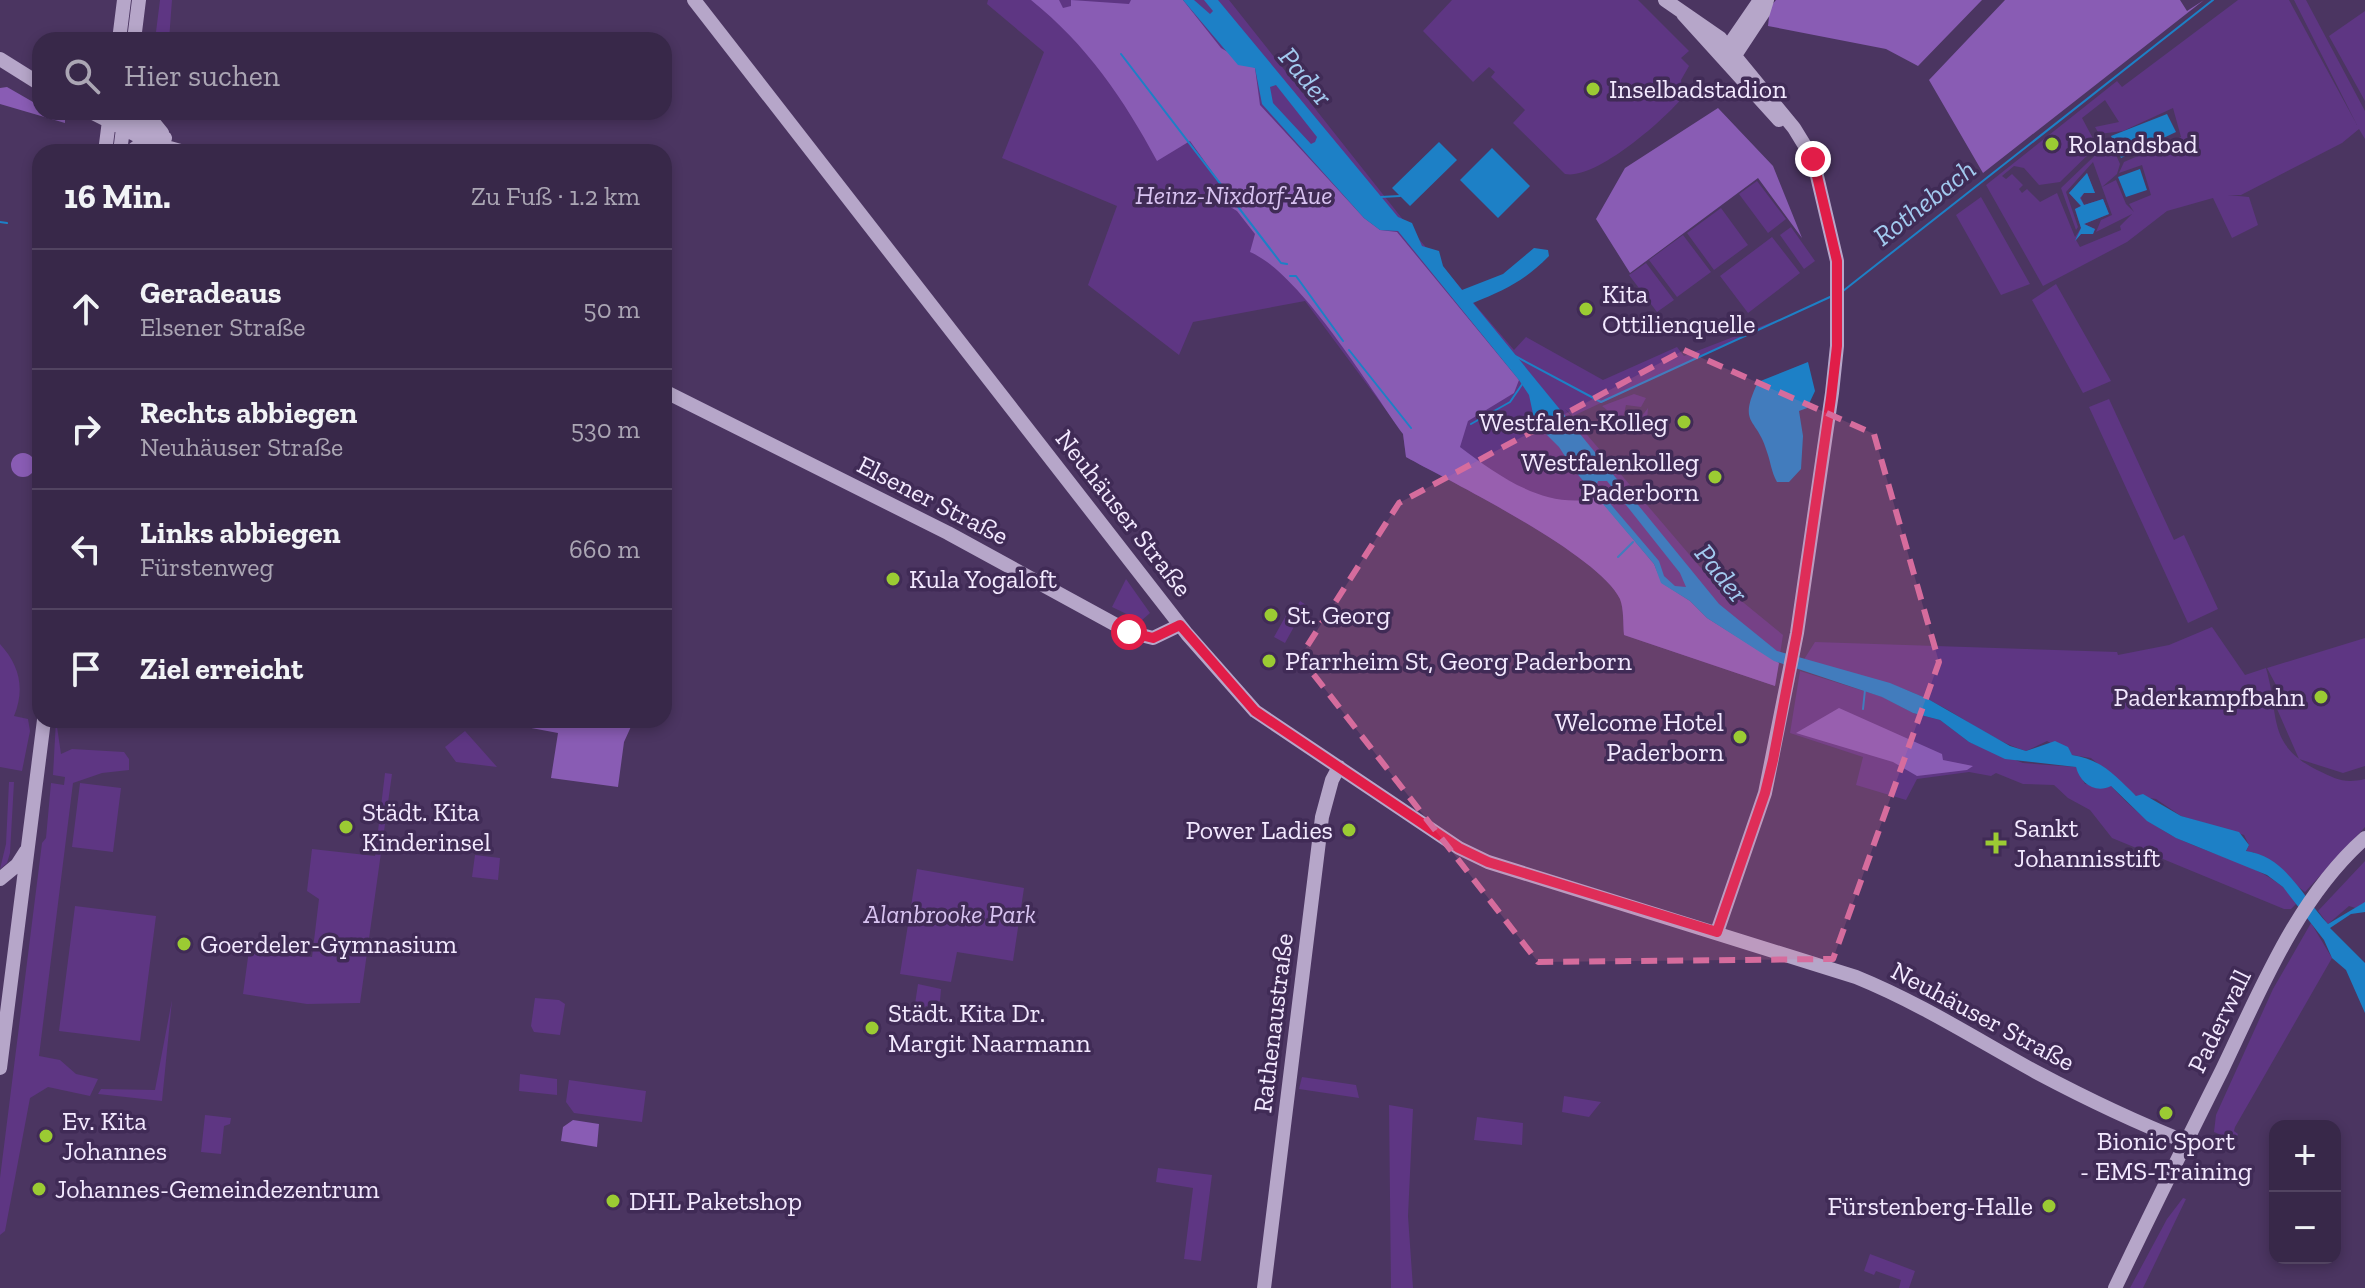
<!DOCTYPE html>
<html lang="de">
<meta charset="utf-8">
<style>
body{margin:0;font-family:"Zilla Slab",serif;background:#433453;color:#f1f3f6}
.controls{position:absolute;right:24px;bottom:24px;display:grid;overflow:hidden;border-radius:16px;box-shadow:0 4px 12px #0003}
.controls button{width:72px;height:72px;display:grid;place-items:center;padding:0;border:0;border-bottom:2px solid #524461;background:#382849;color:#f1f3f6;font:40px sans-serif}
.stop{position:absolute;width:24px;height:24px;margin:-18px;border:6px solid #e11d48;border-radius:50%;background:#fff}
.stop.end{background:#e11d48;border-color:#fff;box-shadow:0 2px 8px #0008}
.list{margin:0;padding:0;list-style:none}
h2{display:flex;justify-content:space-between;align-items:center;height:104px;margin:0;padding:0 32px;font-size:34px}
h2 small{font-size:26px;font-weight:400;color:#aba6b4}
.list li{display:grid;grid-template-columns:52px 1fr auto;gap:24px;align-items:center;box-sizing:border-box;height:120px;padding:0 32px;border-top:2px solid #524461}
.list b{display:block;font-size:30px;white-space:nowrap}
.list p{margin:0;font-size:26px;white-space:nowrap;color:#aba6b4}
.list em{font-size:26px;font-style:normal;color:#aba6b4}
.icon{flex:none;width:44px;height:44px;fill:none;stroke:currentColor;stroke-width:2;stroke-linecap:round;stroke-linejoin:round}
.map{position:relative;flex:none;width:2365px;height:1288px;overflow:hidden}
.search{position:absolute;background:#382849;box-shadow:0 4px 12px #0003;left:32px;top:32px;width:640px;height:88px;display:flex;align-items:center;gap:20px;box-sizing:border-box;padding:0 28px;border-radius:24px;color:#aba6b4;font-size:30px}
.panel{position:absolute;background:#382849;box-shadow:0 4px 12px #0003;left:32px;top:144px;width:640px;height:584px;border-radius:24px}
.map>svg:first-child{display:block}
</style>
<div class="map">
<svg width="2365" height="1288" viewBox="0 0 2365 1288">
<rect width="100%" height="100%" fill="#4b3561"/>
<path fill="#5e3683" fill-rule="evenodd" d="M160 0H172L169 40H155Z
M988 0H1229L1412 231 1514 350 1526 337 1603 380 1677 347 1684 356 1780 319 1573 416 1565 409 1700 567 1783 635 1775 686 1624 635C1623 624 1624 609 1620 599 1598 554 1453 483 1406 457L1403 433 1305 301 1193 322 1179 355 1088 285 1117 206 1002 158 1044 52 987 4Z
M1452 0H1638L1689 51 1681 58 1689 66 1681 80 1683 97C1664 120 1596 180 1565 174L1513 123 1525 110 1491 77 1495 72 1489 67 1473 82 1423 31Z
M2238 0H2289L2357 125 2294 0H2306L2365 111V139L2359 129 2342 143 2241 195H2228L2249 197 2258 225 2232 238 2213 198 2167 211 2127 242 2043 286 1986 185 2117 81 2122 87ZM2105 100 2119 122 2095 127 2099 134 2123 131 2173 108 2181 137 2124 162 2119 173 2142 165 2151 195 2129 204 2134 212 2126 204 2116 180 2102 187 2117 174 2120 164 2110 141 2061 188 2076 230 2078 227 2066 192 2093 162 2112 215 2101 220 2096 232 2132 214 2120 226 2121 230 2080 247 2076 240 2081 234H2093L2095 229 2084 224 2109 214 2103 199 2084 205 2081 198 2084 193H2095L2087 173 2069 193 2081 206 2075 209 2081 228 2075 237 2057 193 2040 202 2027 189 2022 193 2019 189 2023 185 2012 174 2006 179 2002 176 2014 166 2024 168 2039 185 2060 182 2097 146 2082 118Z
M2365 11V101L2329 36Z
M1757 181 1786 219 1768 233 1739 194Z
M1981 197 2030 284 2001 295 1956 215Z
M1721 208 1748 245 1714 270 1687 233Z
M1791 227 1815 261 1804 269 1780 235Z
M1683 235 1711 272 1677 297 1649 260Z
M1772 237 1800 273 1748 313 1720 276Z
M1646 263 1674 300 1657 312 1629 275Z
M2056 284 2111 381 2083 393 2032 300Z
M1634 394 1646 398 1641 407 1626 405 1623 418 1635 425 1648 408 1647 420 1638 435 1602 406Z
M2109 399 2174 540 2184 535 2218 609 2188 623 2089 407Z
M1126 579 1150 613 1141 621 1112 607Z
M1300 601 1306 605 1285 643 1274 637 1289 610 1294 612Z
M2212 627 2245 675 2266 668C2280 716 2266 744 2317 770 2336 779 2344 784 2365 779V827L2305 892 2253 852H2246L2249 845 2244 835 2181 816 2156 799 2136 796 2091 758 2072 755 2047 741 2026 751C1990 740 1961 715 1927 699 1888 680 1845 672 1803 661L1815 642 2117 652 2118 655 2169 645Z
M2365 638V766L2343 773 2299 759 2277 709 2276 685 2267 668Z
M0 644C20 666 25 689 14 716L28 719 30 731 22 771 0 767Z
M1800 671 1883 697 1913 713 1940 720 1969 742 2023 763 2076 767 2085 784 2111 786C2130 807 2153 827 2179 839 2219 858 2269 866 2298 902L2291 909H2284L2112 838 2090 810 2068 798 2054 785 2023 784 1996 773 1991 776 1969 772 1917 779 1906 800 1856 785 1863 757 1790 733Z
M56 720 61 754 72 749 124 752 129 759V770L102 773 73 783 39 1056 60 1060 76 1074 98 1079 90 1096 48 1087 30 1098 5 1231 0 1235V1178L42 843 46 838 51 783 64 785 65 777 53 775Z
M465 731 497 767 456 762 445 747Z
M385 773 392 774 360 1003 307 1004 243 994 249 950 312 957 319 899 307 891 312 849 375 856Z
M9 782H14L10 853 7 863 0 869 6 844Z
M80 783 121 788 113 852 72 847Z
M475 855 500 858 498 880 472 877Z
M2365 861V911L2349 906 2328 924 2318 911Z
M917 869 1024 888 1013 961 957 952 951 982 900 974Z
M75 906 156 916 140 1041 59 1031Z
M2311 923 2332 958 2235 1127 2234 1131 2238 1134 2235 1141 2214 1132 2216 1115 2273 989Z
M918 984 941 989 940 1001 914 1011Z
M535 998 559 1000 565 1004 560 1035 534 1032 531 1026Z
M172 1000 162 1101 98 1094 101 1089 155 1090Z
M520 1074 557 1079V1095L519 1091Z
M1302 1077 1356 1085 1359 1098 1299 1089Z
M569 1080 646 1091 642 1122 574 1113 566 1102Z
M1564 1096 1601 1102 1589 1117 1562 1112Z
M1389 1105 1413 1109 1408 1216 1413 1288H1391Z
M205 1115 231 1118 230 1124 224 1126 221 1154 201 1152Z
M1477 1117 1523 1123 1522 1145 1474 1140Z
M1158 1168 1212 1175 1201 1261 1184 1259 1193 1188 1156 1182Z
M2183 1198 2186 1199 2143 1288H2130L2167 1219Z
M1870 1254 1915 1271 1909 1288H1899L1901 1280 1876 1271 1874 1275 1864 1271Z"/>
<path fill="#895cb4" d="M1031 0H1059L1063 8 1071 6V0L1129 4 1131 0H1183L1221 48 1255 68 1260 105 1364 218 1380 230 1397 232 1519 380 1514 393 1468 421 1460 447C1496 474 1538 505 1585 500L1592 490 1654 564 1662 583 1690 601 1707 618 1779 663 1775 686 1624 635C1623 624 1624 609 1620 599 1598 554 1453 483 1406 457L1403 434C1369 387 1300 273 1250 252L1255 234 1237 211 1222 202 1228 194 1190 141 1157 161C1124 99 1086 44 1031 0Z
M1776 0H1982L1918 66 1886 49 1768 26 1770 7Z
M2005 0H2180L2187 11 2204 0 1983 173 1929 80Z
M7 87 40 106V112H51L65 120V123L0 104V88Z
M1718 108 1773 166 1802 238 1758 178 1630 273 1596 219 1625 168Z
M11 465a12 12 0 1 1 24 0a12 12 0 1 1-24 0Z
M1839 708 1942 754 1943 760 1973 766 1967 770 1917 776 1893 762 1796 733Z
M528 720H634L624 742 618 787 551 778 558 733 526 727Z
M573 1120 599 1124 597 1147 561 1141 563 1127Z"/>
<path fill="#1d80c6" fill-rule="evenodd" d="M1183 0H1194L1210 14 1213 11 1204 0H1218L1398 217 1412 223 1422 246 1439 251 1443 266 1462 290 1503 274 1534 248 1548 250 1549 256C1523 282 1506 289 1473 303L1719 604 1777 651 1890 683 1928 699 2010 746 2026 751 2055 741 2068 747 2072 755C2101 759 2116 776 2136 796L2143 794 2181 816 2239 832 2249 845 2246 851C2286 856 2304 899 2328 924L2365 902V912L2351 914 2330 928 2365 963V1013L2346 970 2332 958 2324 940 2283 887 2267 875 2176 838 2147 821 2111 786C2095 794 2080 783 2076 767L2005 759 1969 742 1940 720 1913 713 1882 697 1774 661 1707 618 1690 601 1661 583 1654 564 1574 470 1559 447 1535 423 1529 395 1519 380 1398 231 1380 230 1364 218 1262 104 1255 68 1238 65ZM1276 85 1317 137 1315 142 1311 144 1273 103 1270 87ZM1598 481H1607L1680 573 1686 587 1675 586 1664 576 1659 561 1596 487Z
M2167 114 2176 132 2121 158 2111 136Z
M1439 142 1457 160 1410 206 1392 188Z
M1492 148 1530 186 1498 218 1460 180Z
M2140 169 2147 190 2126 197 2118 177Z
M2087 173 2095 193H2084L2080 198 2084 205 2103 199 2109 214 2084 224 2095 229 2093 234H2081L2075 241 2081 228 2075 209 2081 206 2069 193Z
M1808 362 1815 391 1807 408 1799 411 1803 436 1801 469 1789 482H1777C1771 471 1771 463 1767 452 1757 416 1737 426 1758 382Z"/>
<g fill="none" stroke-linecap="round" stroke-linejoin="round">
<path stroke="#1d80c6" stroke-width="2" d="M1121 54 1281 263 1287 264
M1381 197 1400 196
M0 222 7 223
M1290 276H1296L1343 341
M1843 291 2213 0
M1349 350 1411 428
M1515 356 1601 402 1830 297
M1471 424 1510 402 1523 383
M1618 557 1633 542
M1863 709 1865 690"/>
<path stroke="#b6a6c9" stroke-width="14" d="M694 0 1187 634 1255 711 1459 848 1488 862 1856 977C1920 1003 1976 1039 2036 1072 2085 1098 2135 1122 2186 1142
M1665 0 1720 38 1794 128 1813 159 1837 261V346L1832 393 1797 633 1765 793 1717 932
M1683 14 1779 120
M119 40 124 0
M134 40 139 0
M1723 54 1760 0
M0 59 40 84
M1730 63 1763 13 1767 0
M91 112 152 143 184 152
M117 112 165 138
M145 112 162 133
M105 152 110 113
M120 152 124 121
M130 152 142 143H152
M664 391 948 533 1129 632 1153 638 1180 625
M0 879 17 865 26 851
M0 1068 44 720
M1264 1288 1322 817 1332 780 1339 767
M2115 1288C2150 1215 2186 1142 2222 1070 2261 989 2297 898 2365 838"/>
</g>
<g fill="none" stroke-linecap="round" stroke-linejoin="round">
<path stroke="#e11d48" stroke-width="10" d="M1129 632 1153 638 1180 625 1255 711 1459 848 1488 862 1717 932 1765 793 1773 760 1797 633 1831 398 1837 346V261L1813 159"/>
</g>
<path fill="#d66c9d" fill-opacity="0.2" stroke="#d66c9d" stroke-width="6" stroke-dasharray="16 10" stroke-linejoin="round" d="M1684 350 1874 434 1939 662 1833 959 1538 962 1300 657 1399 503Z"/>
<g fill="#9bcb33" stroke="#402b56" stroke-width="3">
<circle cx="1593" cy="89" r="8"/>
<circle cx="2052" cy="144" r="8"/>
<circle cx="1586" cy="309" r="8"/>
<circle cx="1684" cy="422" r="8"/>
<circle cx="1715" cy="477" r="8"/>
<circle cx="893" cy="579" r="8"/>
<circle cx="1271" cy="615" r="8"/>
<circle cx="1269" cy="661" r="8"/>
<circle cx="2321" cy="697" r="8"/>
<circle cx="1740" cy="737" r="8"/>
<circle cx="346" cy="827" r="8"/>
<circle cx="1349" cy="830" r="8"/>
<path d="M1992 831h8v8h8v8h-8v8h-8v-8h-8v-8h8z"/>
<circle cx="184" cy="944" r="8"/>
<circle cx="872" cy="1028" r="8"/>
<circle cx="2166" cy="1113" r="8"/>
<circle cx="46" cy="1136" r="8"/>
<circle cx="39" cy="1189" r="8"/>
<circle cx="613" cy="1201" r="8"/>
<circle cx="2049" cy="1206" r="8"/>
</g>
<g text-anchor="middle" stroke-width="7" stroke-linejoin="round" paint-order="stroke">
<g font-size="26" fill="#f3e9ff" stroke="#402b56" text-anchor="start">
<text x="1609" y="98">Inselbadstadion</text>
<text x="2068" y="153">Rolandsbad</text>
<text x="1602" y="303">Kita<tspan x="1602" dy="30">Ottilienquelle</tspan></text>
<text x="1668" y="431" text-anchor="end">Westfalen-Kolleg</text>
<text x="1699" y="471" text-anchor="end">Westfalenkolleg<tspan x="1699" dy="30">Paderborn</tspan></text>
<text x="909" y="588">Kula Yogaloft</text>
<text x="1287" y="624">St. Georg</text>
<text x="1285" y="670">Pfarrheim St, Georg Paderborn</text>
<text x="2305" y="706" text-anchor="end">Paderkampfbahn</text>
<text x="1724" y="731" text-anchor="end">Welcome Hotel<tspan x="1724" dy="30">Paderborn</tspan></text>
<text x="362" y="821">Städt. Kita<tspan x="362" dy="30">Kinderinsel</tspan></text>
<text x="2014" y="837">Sankt<tspan x="2014" dy="30">Johannisstift</tspan></text>
<text x="1333" y="839" text-anchor="end">Power Ladies</text>
<text x="200" y="953">Goerdeler-Gymnasium</text>
<text x="888" y="1022">Städt. Kita Dr.<tspan x="888" dy="30">Margit Naarmann</tspan></text>
<text x="62" y="1130">Ev. Kita<tspan x="62" dy="30">Johannes</tspan></text>
<text x="2166" y="1150" text-anchor="middle">Bionic Sport<tspan x="2166" dy="30">- EMS-Training</tspan></text>
<text x="55" y="1198">Johannes-Gemeindezentrum</text>
<text x="629" y="1210">DHL Paketshop</text>
<text x="2033" y="1215" text-anchor="end">Fürstenberg-Halle</text>
</g>
<g font-size="26" font-style="italic" fill="#d8c3f1" stroke="#402b56">
<text x="1234" y="204">Heinz-Nixdorf-Aue</text>
<text x="950" y="923">Alanbrooke Park</text>
</g>
<g font-size="26" fill="#f3e9ff" stroke="#402b56">
<text transform="translate(933 500) rotate(27)" y="9">Elsener Straße</text>
<text transform="translate(1124 513) rotate(52)" y="9">Neuhäuser Straße</text>
<text transform="translate(1983 1016) rotate(28)" y="9">Neuhäuser Straße</text>
<text transform="translate(2219 1021) rotate(-64)" y="9">Paderwall</text>
<text transform="translate(1273 1023) rotate(-83)" y="9">Rathenaustraße</text>
</g>
<g font-size="28" font-style="italic" fill="#a2caef" stroke="#402b56">
<text transform="translate(1306 76) rotate(50)" y="10">Pader</text>
<text transform="translate(1924 202) rotate(-38)" y="10">Rothebach</text>
<text transform="translate(1722 573) rotate(51)" y="10">Pader</text>
</g>
</g>
</svg>
<div class="controls">
<button>+</button>
<button>−</button>
</div>
<div class="stop" style="left:1129px;top:632px"></div>
<div class="stop end" style="left:1813px;top:159px"></div>
<div class="search"><svg class="icon" aria-label="search" viewBox="0 0 24 24"><circle cx="10" cy="10" r="6"/><path d="M15 15l6 6"/></svg>Hier suchen</div>
<section class="panel">
<h2>16 Min.<small>Zu Fuß · 1.2 km</small></h2>
<ul class="list">
<li><svg class="icon" aria-label="ahead" viewBox="0 0 24 24"><path d="M12 20V5M6 11l6-6 6 6"/></svg><div><b>Geradeaus</b><p>Elsener Straße</p></div><em>50 m</em></li>
<li><svg class="icon" aria-label="right" viewBox="0 0 24 24"><path d="M7 20v-9h11M14 6l5 5-5 5"/></svg><div><b>Rechts abbiegen</b><p>Neuhäuser Straße</p></div><em>530 m</em></li>
<li><svg class="icon" aria-label="left" viewBox="0 0 24 24"><path d="M17 20v-9H6M10 6l-5 5 5 5"/></svg><div><b>Links abbiegen</b><p>Fürstenweg</p></div><em>660 m</em></li>
<li><svg class="icon" aria-label="arrive" viewBox="0 0 24 24"><path d="M6 21V4h12l-3 4 3 4H6"/></svg><div><b>Ziel erreicht</b></div></li>
</ul>
</section>
</div>
